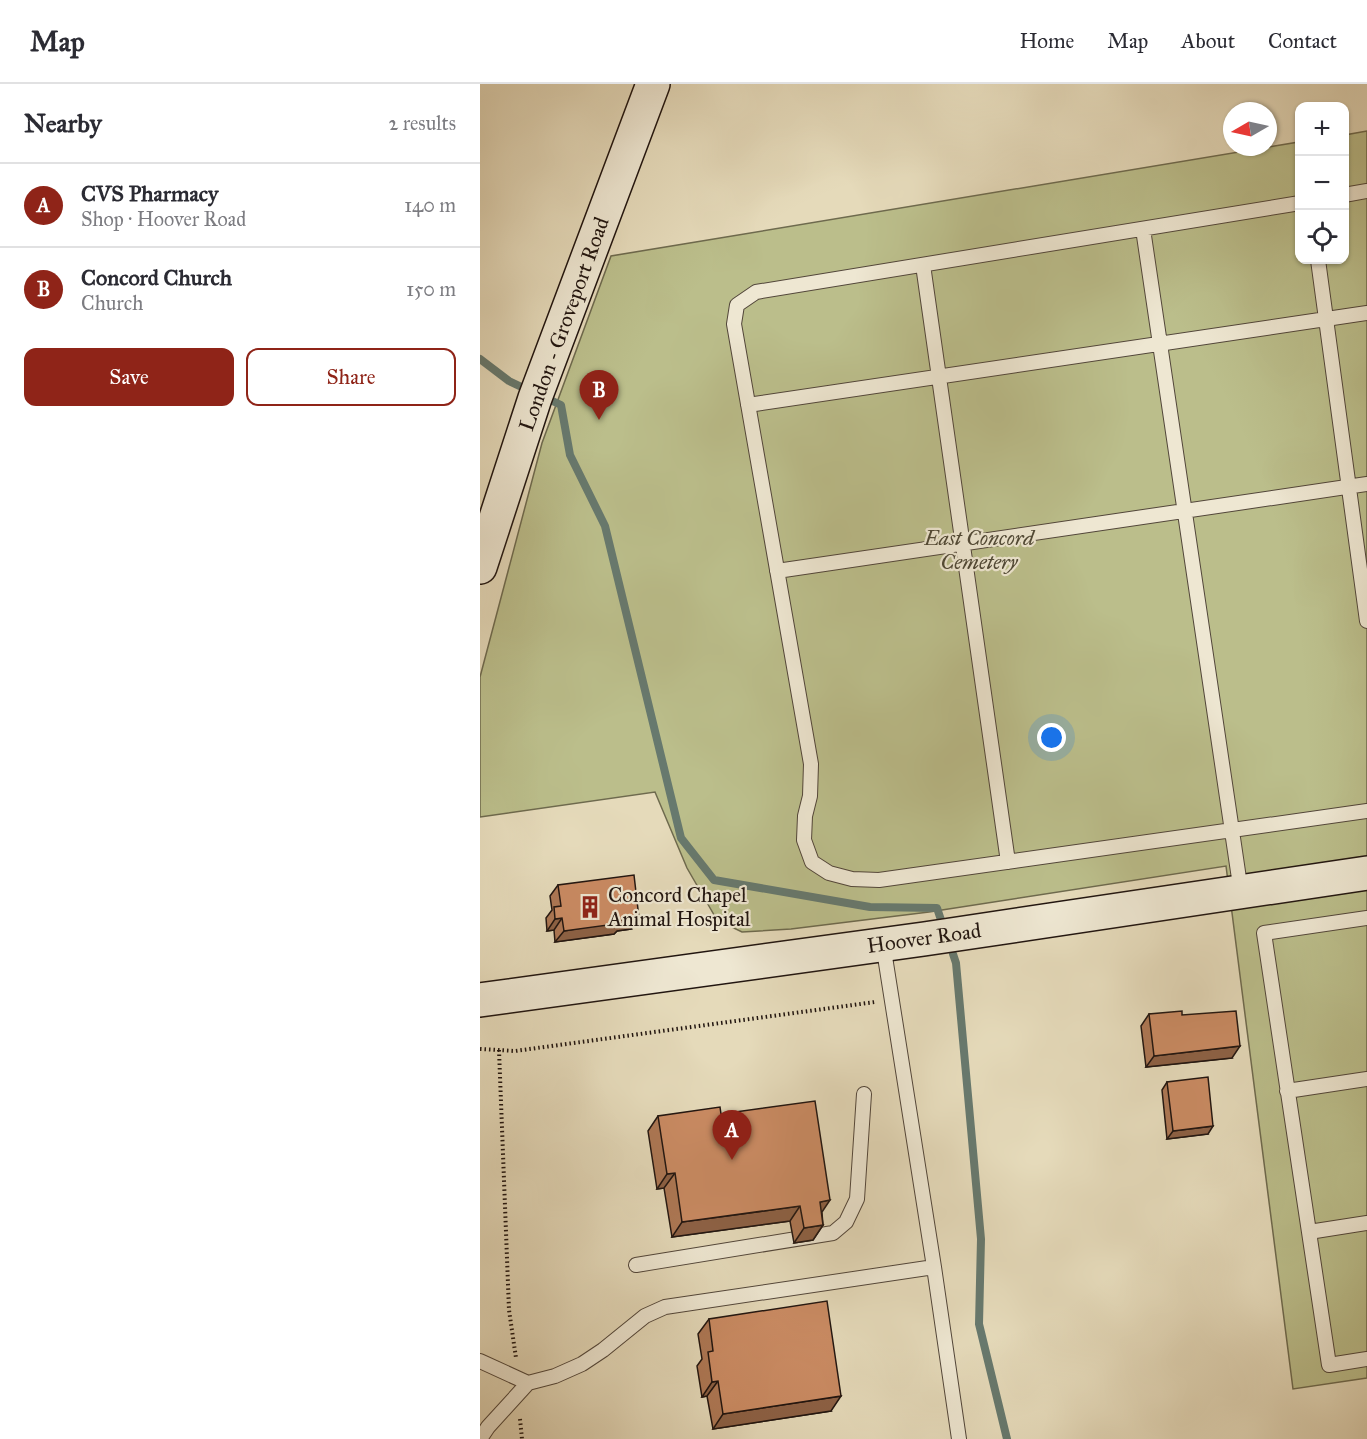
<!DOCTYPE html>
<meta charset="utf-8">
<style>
body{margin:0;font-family:"IM FELL Great Primer",serif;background:#f7f7f7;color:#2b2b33}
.controls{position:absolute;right:18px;top:18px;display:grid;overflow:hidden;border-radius:12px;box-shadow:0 2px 4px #0004}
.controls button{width:54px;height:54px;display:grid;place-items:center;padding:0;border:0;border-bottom:2px solid #e1e1e2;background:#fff;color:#2b2b33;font:30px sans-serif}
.compass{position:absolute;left:743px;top:18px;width:54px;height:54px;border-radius:50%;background:#fff;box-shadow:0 2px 4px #0004;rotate:261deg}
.you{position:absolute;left:572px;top:654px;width:21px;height:21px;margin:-15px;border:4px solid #fff;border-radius:50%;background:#1a73e8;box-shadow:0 0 0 9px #1a73e833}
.badge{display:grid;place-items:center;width:39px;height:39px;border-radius:50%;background:#8f2418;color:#fff;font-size:20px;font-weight:700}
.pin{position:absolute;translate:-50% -50px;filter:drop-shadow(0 2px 3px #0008)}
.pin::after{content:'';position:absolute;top:32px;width:21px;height:18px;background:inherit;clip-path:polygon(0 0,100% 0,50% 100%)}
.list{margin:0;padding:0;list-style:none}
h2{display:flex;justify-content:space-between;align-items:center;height:78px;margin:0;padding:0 24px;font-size:26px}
h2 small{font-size:20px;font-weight:400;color:#7c7c81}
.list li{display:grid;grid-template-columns:39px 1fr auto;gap:18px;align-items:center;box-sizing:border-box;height:84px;padding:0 24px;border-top:2px solid #e1e1e2}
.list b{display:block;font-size:22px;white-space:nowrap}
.list p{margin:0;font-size:20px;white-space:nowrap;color:#7c7c81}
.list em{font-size:20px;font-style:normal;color:#7c7c81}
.actions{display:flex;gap:12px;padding:18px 24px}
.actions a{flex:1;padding:14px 0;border:2px solid #8f2418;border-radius:12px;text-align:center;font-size:21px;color:#8f2418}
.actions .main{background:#8f2418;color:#fff}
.icon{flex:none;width:33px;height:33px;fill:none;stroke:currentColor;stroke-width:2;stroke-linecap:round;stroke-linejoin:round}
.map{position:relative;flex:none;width:887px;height:1355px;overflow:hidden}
header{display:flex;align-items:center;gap:36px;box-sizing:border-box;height:84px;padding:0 30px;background:#fff;border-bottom:2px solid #e1e1e2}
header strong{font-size:28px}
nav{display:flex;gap:33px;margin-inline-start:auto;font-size:21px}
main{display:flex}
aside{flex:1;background:#fff}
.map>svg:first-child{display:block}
</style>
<header>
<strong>Map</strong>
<nav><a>Home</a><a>Map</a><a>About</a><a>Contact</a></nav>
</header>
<main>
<aside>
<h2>Nearby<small>2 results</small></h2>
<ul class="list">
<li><span class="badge">A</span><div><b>CVS Pharmacy</b><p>Shop · Hoover Road</p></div><em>140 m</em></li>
<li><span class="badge">B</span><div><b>Concord Church</b><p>Church</p></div><em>150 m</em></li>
</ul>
<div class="actions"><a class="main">Save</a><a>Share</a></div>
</aside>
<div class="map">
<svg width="887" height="1355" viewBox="0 0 887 1355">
<rect width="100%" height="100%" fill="#e5daba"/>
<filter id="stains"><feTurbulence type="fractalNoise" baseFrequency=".00333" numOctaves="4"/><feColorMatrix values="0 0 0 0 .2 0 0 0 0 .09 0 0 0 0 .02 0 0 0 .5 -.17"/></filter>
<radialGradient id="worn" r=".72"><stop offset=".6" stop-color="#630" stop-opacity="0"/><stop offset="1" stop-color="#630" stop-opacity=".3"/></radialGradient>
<path fill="#bbbe8b" stroke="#6e6a4e" stroke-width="1.5" d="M887 47V1294L813 1305 746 782 449 828 311 845 262 848 237 836 207 784 175 708 0 733V593L62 359 131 172 819 58 820 176H864L865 51Z"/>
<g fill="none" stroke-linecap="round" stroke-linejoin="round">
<path stroke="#67796e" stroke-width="8" d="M0 275 29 297 50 307
M64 313 81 321 90 371 125 442 201 754 234 796 390 823 457 824 461 836
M473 870 476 879 501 1155 499 1240 527 1355"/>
<g stroke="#52463a" stroke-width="16">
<path id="lane" d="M864 111 887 107
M820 119 276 208 257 221 254 240 331 680 330 712 325 732 324 756 332 778 349 789 372 795 399 796 887 727
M663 145 761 808
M838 176 887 537
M443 181 528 778
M268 321 887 229
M297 487 887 400
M887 834 784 849 849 1281 887 1275
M807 1007 887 995
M829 1148 887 1139
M156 1181 353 1149 366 1138 377 1115 384 1010
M454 1183 479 1355
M0 1277 48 1299
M0 1355 8 1343 48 1299 75 1292 102 1280 123 1266 165 1232 185 1223 454 1183 403 860"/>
</g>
<g stroke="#211510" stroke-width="36">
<path id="secondary" d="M0 483 55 314 173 0
M0 916 444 855 887 789"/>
</g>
<path stroke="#211510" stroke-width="4" stroke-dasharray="1.5 3" stroke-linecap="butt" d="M0 965 35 967 395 918
M19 966 29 1226 36 1274
M40 1335 42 1355"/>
<use href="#lane" stroke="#eee7d2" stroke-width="14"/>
<use href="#secondary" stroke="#eee7d2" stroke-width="33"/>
</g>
<path fill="#ae7855" stroke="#211510" stroke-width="1.5" d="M78 801 151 845 137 847 134 850 75 858 74 846 67 847 66 834 72 826 70 812Z
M669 930 702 931 752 974 666 983 661 942Z
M687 998 728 1050 687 1055 682 1006Z
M241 1030 342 1129 343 1141 333 1156 314 1159 310 1137 192 1153 184 1104 177 1105 168 1047 178 1032Z
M229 1235 351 1327 233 1345 227 1312 222 1313 217 1282 222 1275 218 1250Z"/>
<path fill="#8d6145" stroke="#211510" stroke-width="1.5" d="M82 834 74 846 67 847 75 835Z
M159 834 151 845 137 847 134 850 75 858 84 847Z
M760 962 752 974 666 983 674 972Z
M733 1042 728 1050 687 1055 693 1047Z
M195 1089 184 1104 177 1105 187 1090Z
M350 1116 340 1131V1118Z
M320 1122 310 1137 192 1153 202 1138Z
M343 1141 333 1156 314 1159 324 1144Z
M238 1297 227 1312 222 1313 232 1298Z
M361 1312 351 1327 233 1345 243 1330Z"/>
<path fill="#ca8b63" stroke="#211510" stroke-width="1.5" d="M154 791 159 834 142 836 143 839 84 847 82 834 75 835 74 823 81 822 78 801Z
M702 927V931L756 927 760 962 674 972 669 930Z
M728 993 733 1042 693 1047 687 998Z
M335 1017 350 1116 340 1118 343 1141 324 1144 320 1122 202 1138 195 1089 187 1090 178 1032 240 1023 241 1030Z
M347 1217 361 1312 243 1330 238 1297 232 1298 228 1268 233 1267 229 1235Z"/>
<defs>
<g id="building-bare" transform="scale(1.8)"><path d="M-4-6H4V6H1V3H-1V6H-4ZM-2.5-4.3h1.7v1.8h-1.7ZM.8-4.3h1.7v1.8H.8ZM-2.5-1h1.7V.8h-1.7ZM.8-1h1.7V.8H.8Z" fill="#8f2418" stroke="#eee7d2" stroke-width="2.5" paint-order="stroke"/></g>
</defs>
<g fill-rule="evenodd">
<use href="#building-bare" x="110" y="823"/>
</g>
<g text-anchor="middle" stroke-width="4.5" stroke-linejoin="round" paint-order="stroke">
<g font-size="21" fill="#211510" stroke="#eee7d2">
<text transform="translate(84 240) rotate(-70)" y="7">London - Groveport Road</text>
<text transform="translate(444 854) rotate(-8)" y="7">Hoover Road</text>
</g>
<g font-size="21" font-style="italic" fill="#4f4835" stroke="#eee7d2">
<text x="499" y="461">East Concord<tspan x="499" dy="24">Cemetery</tspan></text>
</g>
<g font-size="21" fill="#211510" stroke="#eee7d2" text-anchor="start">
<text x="128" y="818">Concord Chapel<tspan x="128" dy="24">Animal Hospital</tspan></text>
</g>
</g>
<rect width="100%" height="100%" filter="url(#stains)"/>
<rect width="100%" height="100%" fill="url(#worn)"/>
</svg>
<div class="controls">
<button>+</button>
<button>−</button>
<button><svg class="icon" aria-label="locate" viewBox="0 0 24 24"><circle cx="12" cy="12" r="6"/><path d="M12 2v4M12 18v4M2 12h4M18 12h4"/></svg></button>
</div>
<svg class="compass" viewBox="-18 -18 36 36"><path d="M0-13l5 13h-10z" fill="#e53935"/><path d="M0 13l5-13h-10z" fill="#7c7c81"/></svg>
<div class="you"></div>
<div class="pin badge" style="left:252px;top:1076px">A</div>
<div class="pin badge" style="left:119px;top:336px">B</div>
</div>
</main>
